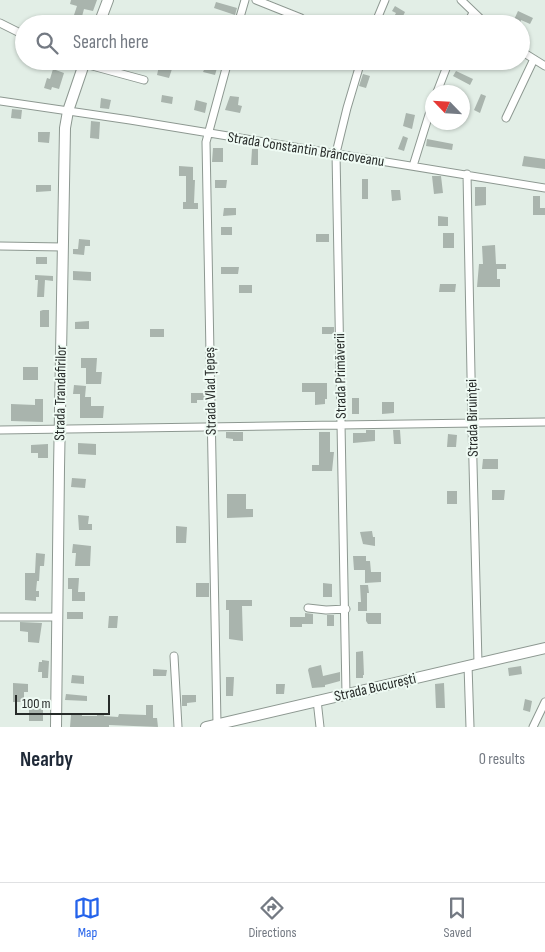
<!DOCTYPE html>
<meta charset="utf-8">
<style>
body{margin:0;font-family:"Sofia Sans Condensed",sans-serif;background:#f6f6f7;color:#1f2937}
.compass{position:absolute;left:425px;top:85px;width:45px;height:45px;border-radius:50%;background:#fff;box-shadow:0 1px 4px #0004;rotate:295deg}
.scale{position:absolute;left:15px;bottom:12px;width:95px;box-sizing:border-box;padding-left:5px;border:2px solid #272b29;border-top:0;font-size:14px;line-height:18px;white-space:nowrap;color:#272b29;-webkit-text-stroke:4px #effbf4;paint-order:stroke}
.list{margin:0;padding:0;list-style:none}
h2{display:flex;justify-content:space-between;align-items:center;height:65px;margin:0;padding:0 20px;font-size:21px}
h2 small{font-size:16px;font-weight:400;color:#747a83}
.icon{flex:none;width:28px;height:28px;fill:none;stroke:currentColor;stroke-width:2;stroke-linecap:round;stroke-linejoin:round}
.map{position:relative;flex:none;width:545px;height:727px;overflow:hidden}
.search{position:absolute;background:#fff;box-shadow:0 1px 4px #0004;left:15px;right:15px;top:15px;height:55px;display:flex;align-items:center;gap:12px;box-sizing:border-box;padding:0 18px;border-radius:28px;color:#747a83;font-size:19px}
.sheet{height:155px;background:#fff}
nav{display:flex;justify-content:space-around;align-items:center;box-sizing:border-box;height:70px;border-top:1px solid #e0e1e3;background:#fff;font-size:14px;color:#747a83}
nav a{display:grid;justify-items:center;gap:2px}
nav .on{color:#2563eb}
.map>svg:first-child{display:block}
</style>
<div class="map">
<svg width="545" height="727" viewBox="0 0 545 727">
<rect width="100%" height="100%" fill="#e2eee6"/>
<path fill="#a9b4ad" d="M71 0H97L93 11 84 9 80 24H71L77 6 70 4Z
M216 2 237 8 235 15 214 8Z
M395 6 405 12 399 24H390L396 13 392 11Z
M518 11 533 18 530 24 521 20 520 24H512Z
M208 61H219L215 75 203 72Z
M159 66 172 69 169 78 157 75Z
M53 69 64 73 59 89 52 87 51 90 44 88 47 78 50 79Z
M456 71 473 79 470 85 453 76Z
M363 74 370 76 366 88 359 86Z
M481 94 486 96 480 113 474 110Z
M162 95 173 97 172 104 161 102Z
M230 96 239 97 238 105 242 106 240 113 225 110Z
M101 98 111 100 109 109 100 108Z
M196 100 207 103 205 113 194 110Z
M12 109 22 110 21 119 11 118Z
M406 113 415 115 412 129 403 126Z
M91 121 100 122 99 139 90 138Z
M38 132H50L49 143 38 142Z
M403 136 408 138 404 151 398 149Z
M427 139 453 144 452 150 426 146Z
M213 148H223V162H212Z
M252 149H258V165H251Z
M524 156 545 159V169L522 166Z
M179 166 193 167V180H195L194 203H198V209H183V202H186V176H179Z
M432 176H441L443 193 434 194Z
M362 179H368V199H362Z
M215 180H227L226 188H215Z
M36 185H51V191L36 192Z
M475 187H486V205L475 206Z
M391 190H400L401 200 392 201Z
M533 196H540V208H545V215H533Z
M224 208H236V215L223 216Z
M438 216 448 217V226H438Z
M221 227H232V235H221Z
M443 233H454V248H443Z
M316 234H329V242H316Z
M79 239 90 240V246H85L84 255 73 254V249H78Z
M495 245 496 264H506V269H497V279H500V287H477L479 264H483L482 246Z
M36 257H47V264H36Z
M221 267H239L238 274H221Z
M73 271 91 272V281L73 280Z
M35 275 53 276V281L45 280 44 297H37L38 280H35Z
M440 284H456L455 292H439Z
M239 285H252V293H239Z
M43 310H49V327H40V311Z
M89 321V329H75V322Z
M322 327H334V334H322Z
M150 329H164V337H150Z
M81 358H97L96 372H102L101 384H86V368H81Z
M23 367H38V380H23Z
M302 383H327V399H325V404L315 405V392H302Z
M74 385 86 386 85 397H91V406H104L103 418H80V394H73Z
M191 393H205L206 400H197V403H191Z
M352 398H359V414H352Z
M35 399H43V422L11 421V404L35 405Z
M382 402H394V413L382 414Z
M366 430H375V441L353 443V433H366Z
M393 430H400L401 444H394Z
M226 432H243V441H233V439L226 438Z
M319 432H330V452H334L332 471H312V465H319Z
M448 434 457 435 456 447H447Z
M78 443 96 444V455L78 454Z
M48 444V458H38V453H31V445Z
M483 459H498V469H482Z
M72 478 86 479 85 488 71 487Z
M492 490H505L504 500H492Z
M447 491H457V504H447Z
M227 494H246V509H253V517L227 518Z
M78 515 89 516 88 524H92V530H79Z
M176 526 187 527 186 543H176Z
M372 531 373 537H375V546L363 544 360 532Z
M73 544 91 546 90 566H75L76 553H72Z
M36 553 45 554 44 566H40L39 581H37L36 591H39V597H36V601L25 600V573H35Z
M353 556H366V561H370L371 572H381V582L365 583V570H354Z
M68 578H79L78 592H85V601H72V589H68Z
M196 583H209V597H196Z
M323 583 332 584V597H323Z
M360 585H368L369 593H367V611H358V602H361Z
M226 600H252V606H242L243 641 229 639V610H226Z
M67 612H83V619H67Z
M305 613 313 614V624H302V627H290V617H305Z
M366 613H381V624H368L366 621Z
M327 615H334V626H327Z
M109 616H118L117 628H108Z
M20 622 42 623 39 643 28 642V632L20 631Z
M363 651 364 675H363V678H356V652Z
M42 660 49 661 48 678H42V672H38L39 662H42Z
M321 665 323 676 340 672V681L329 684 325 685V687L312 688 308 670 309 668Z
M521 666 522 674 509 676 508 668Z
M153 669 167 670 166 676H153Z
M72 675 84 676V684L71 683Z
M226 677H234L233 696H226Z
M13 683 28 684V692H24V702H13Z
M444 683 445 708H436L435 684Z
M276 684H285L284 694H276Z
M66 694 87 696V701L65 700Z
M182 695H196V702L187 703V706H182Z
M525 699 532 701 530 712 523 710Z
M146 705H153V718H157L158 727 109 725V727H70L71 715H76V713L82 714V716H97V714H104V716L118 717 119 714 146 715Z
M43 708V721H29V709Z"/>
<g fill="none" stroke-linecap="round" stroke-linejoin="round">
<g stroke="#8d9891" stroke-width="9">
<path id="street" d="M256 0 301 18
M461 0 486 24
M0 23 24 35
M238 24 245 0
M375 24 385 0
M467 24 473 13
M521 51 545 66
M74 61 144 80
M437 92 449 61
M0 101 130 120 545 188
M506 118 534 59
M413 166 432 105
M467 174 472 424 478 663
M0 246 63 247
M0 430 545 422
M308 608 326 610 346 609
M0 617H57
M174 656 178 727
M468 665 470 727
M346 694 336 153 347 108 361 61
M317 700 320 727
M217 724 206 142 228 61
M533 727 545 702"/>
</g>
<g stroke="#8d9891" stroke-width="12">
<path id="secondary" d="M99 24 108 0
M56 727 59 469 65 128 68 111 85 61
M206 727 545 648"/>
</g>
<use href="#street" stroke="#fff" stroke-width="7"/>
<use href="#secondary" stroke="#fff" stroke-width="10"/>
</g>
<g text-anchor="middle" stroke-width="4" stroke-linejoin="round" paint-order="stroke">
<g font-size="15" fill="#272b29" stroke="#effbf4">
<text transform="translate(306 149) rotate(9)" y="5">Strada Constantin Brâncoveanu</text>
<text transform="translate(340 376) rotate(-91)" y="5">Strada Primăverii</text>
<text transform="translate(210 391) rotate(-91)" y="5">Strada Vlad Țepeș</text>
<text transform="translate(60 393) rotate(-89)" y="5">Strada Trandafirilor</text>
<text transform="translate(472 418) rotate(-91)" y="5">Strada Biruinței</text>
<text transform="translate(375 687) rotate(-13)" y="5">Strada București</text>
</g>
</g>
</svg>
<svg class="compass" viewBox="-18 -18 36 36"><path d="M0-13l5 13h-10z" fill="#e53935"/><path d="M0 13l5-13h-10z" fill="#747a83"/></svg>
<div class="scale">100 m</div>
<div class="search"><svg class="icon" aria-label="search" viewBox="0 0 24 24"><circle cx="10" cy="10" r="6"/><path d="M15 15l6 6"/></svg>Search here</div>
</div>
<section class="sheet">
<h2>Nearby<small>0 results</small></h2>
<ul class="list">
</ul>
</section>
<nav>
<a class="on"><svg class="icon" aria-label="map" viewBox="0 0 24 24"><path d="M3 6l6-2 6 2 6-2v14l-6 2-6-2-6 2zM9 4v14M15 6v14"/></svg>Map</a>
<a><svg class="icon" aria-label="directions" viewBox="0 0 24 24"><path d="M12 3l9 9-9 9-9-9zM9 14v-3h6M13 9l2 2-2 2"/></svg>Directions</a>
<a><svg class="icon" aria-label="saved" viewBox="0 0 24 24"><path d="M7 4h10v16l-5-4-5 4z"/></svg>Saved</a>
</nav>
